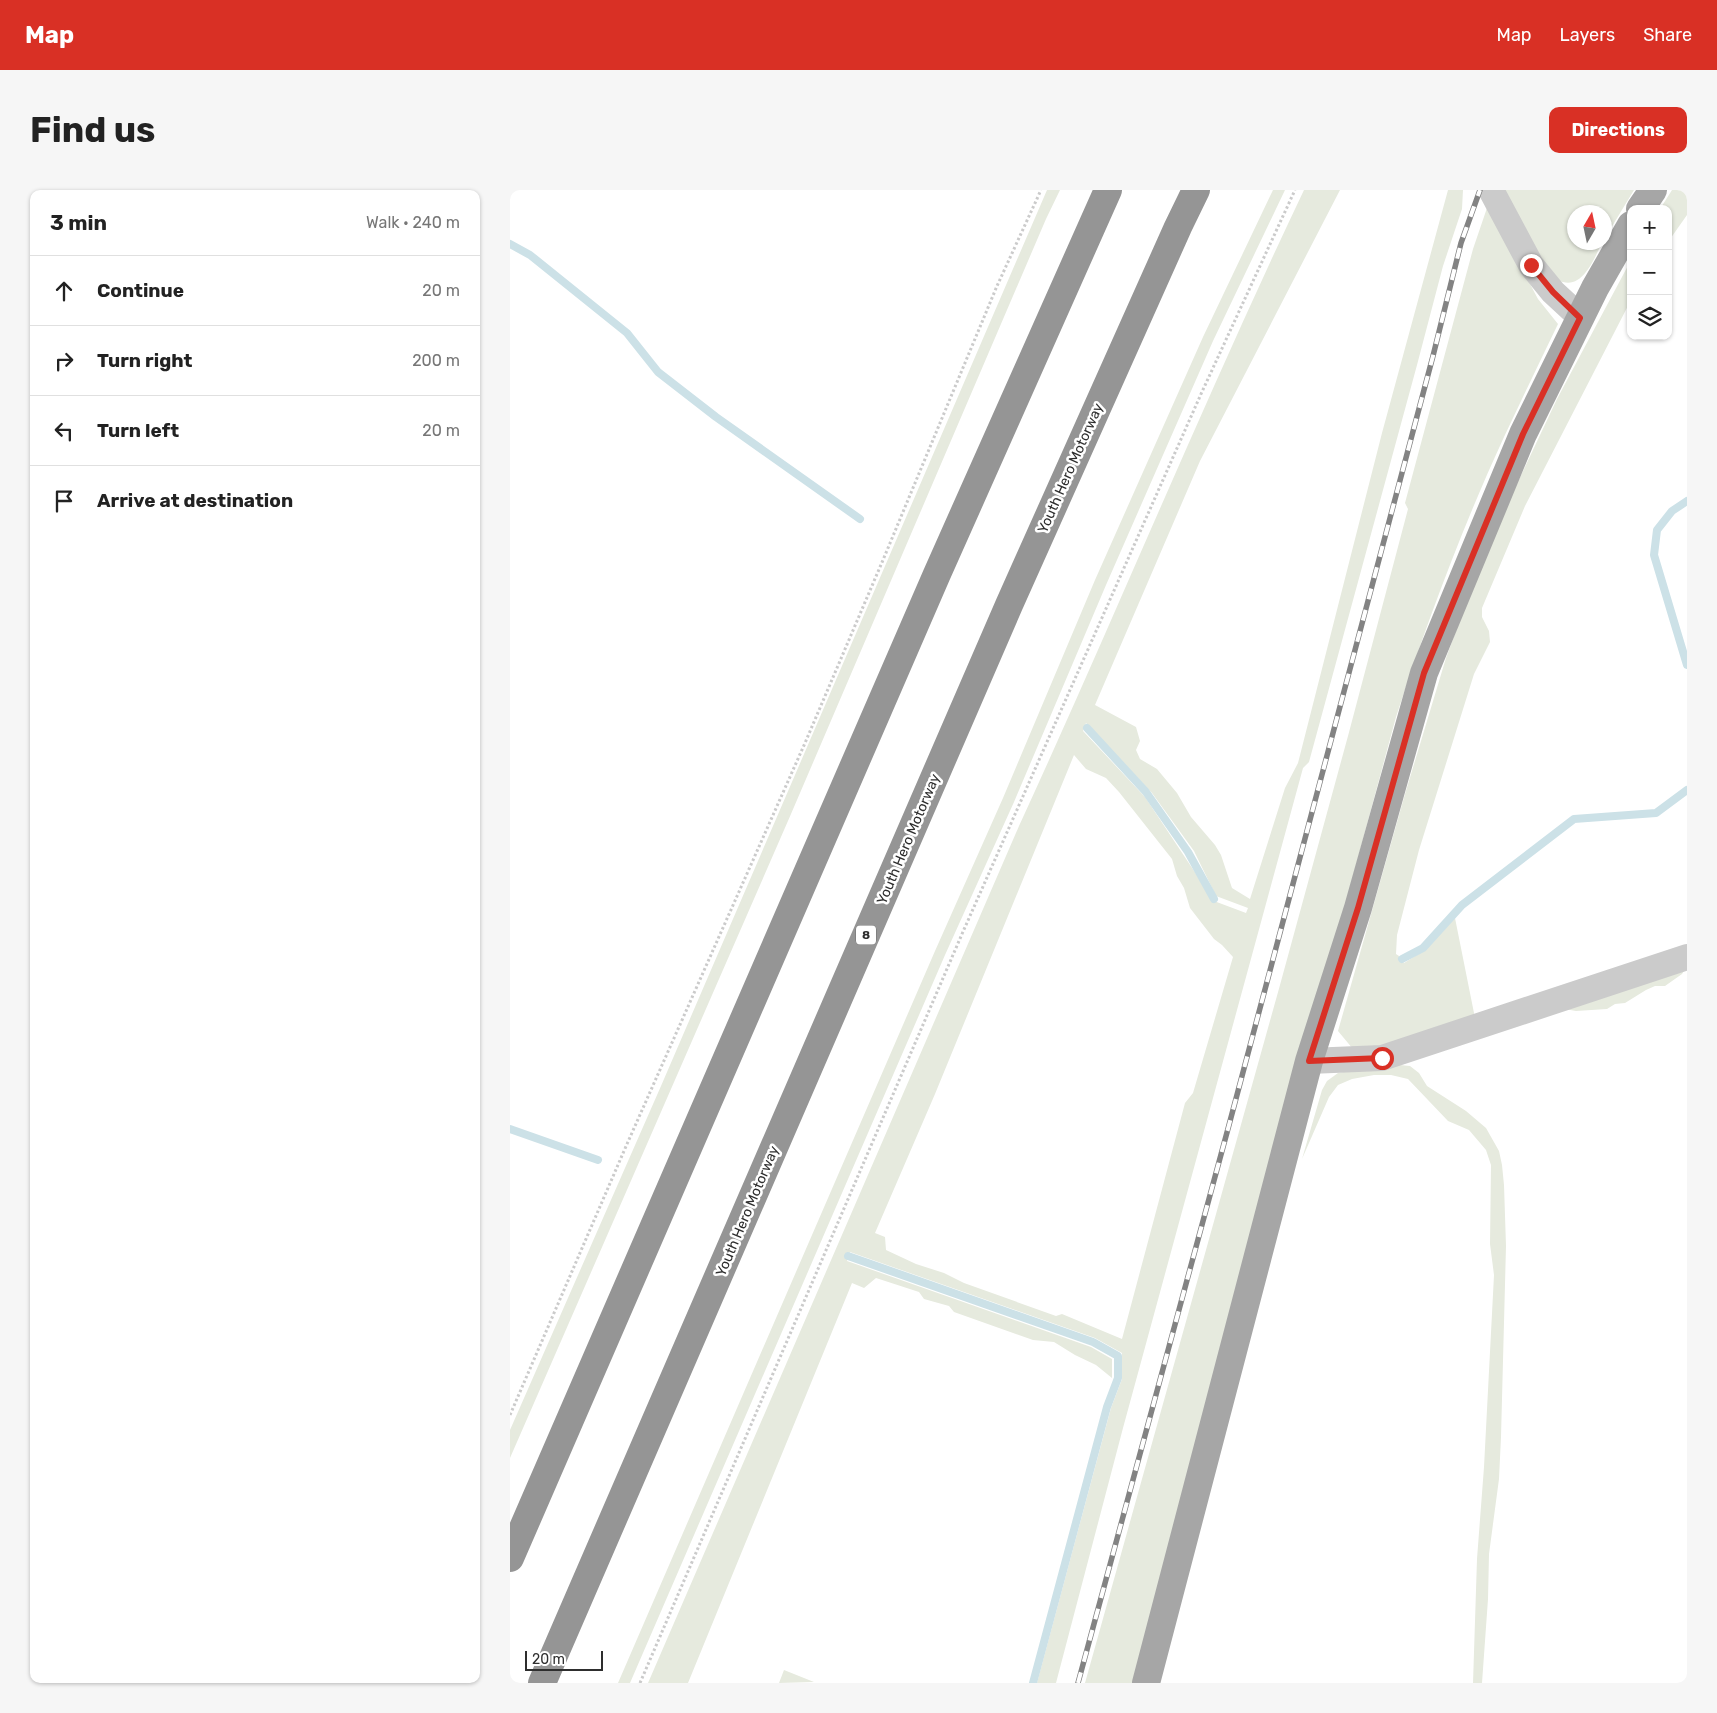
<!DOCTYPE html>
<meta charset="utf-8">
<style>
body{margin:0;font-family:Rubik,sans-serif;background:#f6f6f6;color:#222}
.controls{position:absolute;right:15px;top:15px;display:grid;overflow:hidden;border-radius:10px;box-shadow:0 1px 4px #0004}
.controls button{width:45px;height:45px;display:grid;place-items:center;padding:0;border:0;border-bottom:1px solid #e0e0e0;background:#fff;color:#222;font:25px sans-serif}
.compass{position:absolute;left:1057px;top:15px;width:45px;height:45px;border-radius:50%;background:#fff;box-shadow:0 1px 4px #0004;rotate:9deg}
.scale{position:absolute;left:15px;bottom:12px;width:78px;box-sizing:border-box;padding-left:5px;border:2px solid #2e2e2e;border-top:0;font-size:14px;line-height:18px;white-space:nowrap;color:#2e2e2e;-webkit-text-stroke:4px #fff;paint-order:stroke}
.stop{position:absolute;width:15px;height:15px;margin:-11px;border:4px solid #d93025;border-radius:50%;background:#fff}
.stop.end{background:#d93025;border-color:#fff;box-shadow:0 1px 5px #0008}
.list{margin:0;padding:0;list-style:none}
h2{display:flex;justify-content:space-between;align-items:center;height:65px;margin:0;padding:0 20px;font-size:21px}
h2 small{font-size:16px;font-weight:400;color:#767676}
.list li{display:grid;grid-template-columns:32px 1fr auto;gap:15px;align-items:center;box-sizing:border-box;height:70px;padding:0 20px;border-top:1px solid #e0e0e0}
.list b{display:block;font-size:19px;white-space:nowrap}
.list em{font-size:16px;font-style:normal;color:#767676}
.icon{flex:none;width:28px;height:28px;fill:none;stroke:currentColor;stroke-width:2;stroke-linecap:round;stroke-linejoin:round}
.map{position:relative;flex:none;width:1177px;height:1493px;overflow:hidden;border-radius:10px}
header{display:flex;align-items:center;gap:30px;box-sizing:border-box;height:70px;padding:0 25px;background:#d93025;color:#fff}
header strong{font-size:24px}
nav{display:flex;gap:28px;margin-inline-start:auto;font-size:18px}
.intro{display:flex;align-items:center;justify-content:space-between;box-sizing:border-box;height:120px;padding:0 30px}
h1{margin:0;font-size:35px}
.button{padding:12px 22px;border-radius:10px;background:#d93025;color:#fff;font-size:18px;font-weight:700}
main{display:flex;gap:30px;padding:0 30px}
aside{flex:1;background:#fff;border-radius:10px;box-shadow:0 1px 4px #0004}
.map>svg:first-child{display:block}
</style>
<header>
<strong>Map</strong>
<nav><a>Map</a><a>Layers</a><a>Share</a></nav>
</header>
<div class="intro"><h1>Find us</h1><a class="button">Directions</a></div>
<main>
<aside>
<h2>3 min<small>Walk · 240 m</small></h2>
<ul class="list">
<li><svg class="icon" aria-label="ahead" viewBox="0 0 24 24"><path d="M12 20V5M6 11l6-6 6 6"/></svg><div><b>Continue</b></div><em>20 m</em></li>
<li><svg class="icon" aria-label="right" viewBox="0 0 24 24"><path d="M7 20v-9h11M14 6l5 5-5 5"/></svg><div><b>Turn right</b></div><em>200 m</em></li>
<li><svg class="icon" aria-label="left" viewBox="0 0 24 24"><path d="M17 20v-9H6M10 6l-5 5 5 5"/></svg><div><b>Turn left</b></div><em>20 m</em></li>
<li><svg class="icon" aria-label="arrive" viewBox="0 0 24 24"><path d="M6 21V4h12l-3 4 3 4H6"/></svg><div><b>Arrive at destination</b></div></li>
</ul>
</aside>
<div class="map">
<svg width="1177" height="1493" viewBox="0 0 1177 1493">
<rect width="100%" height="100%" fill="#fff"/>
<path fill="#e6eade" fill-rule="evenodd" d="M537 0H550L536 29 281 624 0 1268V1240L151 896Z
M763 0H775L703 151 596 395 504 612 435 765 120 1493H108L425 761 493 608 585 390 693 147Z
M794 0H830L690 271 585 515 626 537 630 551 626 560 630 569 647 579 667 603 681 627 705 655 711 665 722 698 740 709 775 598 788 573 872 243 938 0H953L952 19 933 76 907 175 799 572 793 578 613 1238 546 1493H527L601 1218 612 1189V1163L585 1148 340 1062 337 1071 581 1157 602 1169V1188L586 1175 565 1165 544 1152 523 1150 444 1122 439 1116 414 1109 409 1102 366 1088 354 1098 342 1093 178 1493H138L509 636C606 425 694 210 794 0ZM576 533 642 603 684 661 706 706 738 718 736 723 704 711 635 607 573 541ZM564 565 576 579 596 588 609 602 662 669 667 686 674 698 680 718 704 749 712 755 723 767 683 903 675 913 612 1149 552 1124 546 1126 454 1093 434 1083 406 1074 376 1060 375 1047 365 1043 425 904Z
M988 0H1124L1095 48 1094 22H1064V52L1092 53C1085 66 1074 98 1053 92 1050 92 1046 88 1043 86Z
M1162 0H1177V25L1158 52V19H1150Z
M978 15 1028 109 1048 134C1030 171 1012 209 994 247 952 338 917 432 886 527L625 1493H575L770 795 838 546 898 319 895 313 963 59Z
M1121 70V110L1015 316 972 418V427L979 441 980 452 964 484 909 660 887 745 886 764 889 766 894 773 915 760 945 728 965 828 901 853 843 859 828 841 895 604 936 468 949 433 997 315 1047 209Z
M1177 776 1172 784 1155 796H1145L1136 800 1115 813 1105 814 1097 819 1066 821 1049 818Z
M880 874 900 876 909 883 917 896 956 921 976 938 989 961 992 975 994 995 996 1056 991 1247 989 1289 979 1364 978 1409 972 1493H963L967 1369 974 1277 984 1085 980 1054 981 975 976 960 959 940 938 931 898 889 881 885H864L842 889 828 895 819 907 792 969 812 900 817 891 828 883Z
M274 1480 304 1492 269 1493Z"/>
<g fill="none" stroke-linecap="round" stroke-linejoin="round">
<path stroke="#cce1e7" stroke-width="8" d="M0 54 20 65 117 143 148 182 206 227 350 329
M1177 311 1162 321 1147 340 1144 365 1177 475
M577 538 636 602 678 662 704 709
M892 769 913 758 952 715 1064 629 1146 623 1177 600
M0 939 88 970
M338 1066 583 1152 608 1166V1188L597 1217 523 1493"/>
<path stroke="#cbcbcb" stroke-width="3" stroke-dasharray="2.5 2.5" stroke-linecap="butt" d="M0 1225 117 954 295 553 373 370 487 96 531 0
M130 1493 452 744 691 204 785 0"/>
<path stroke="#cbcbcb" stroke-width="26" d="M981 0 1021 75 1043 102 1070 127
M799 871 872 868 1177 767"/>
<path stroke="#a6a6a6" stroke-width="28" d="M1130 19 1143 0
M636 1493 799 871 848 718 914 483 1013 244 1085 98 1121 35"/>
<path stroke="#959595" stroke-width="28" d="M0 1368 427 384 598 0
M32 1493 499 415 668 37 686 0"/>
<g stroke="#838383" stroke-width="5.5">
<path id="rail" d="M568 1493 719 935 923 166 951 53 970 0"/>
</g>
<use href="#rail" stroke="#fff" stroke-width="4" stroke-dasharray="11" stroke-linecap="butt"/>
</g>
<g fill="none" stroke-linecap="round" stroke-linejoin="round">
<path stroke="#d93025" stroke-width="6" d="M872 868 799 871 848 718 914 483 1013 244 1070 128 1043 102 1021 75"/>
</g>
<g text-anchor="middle" stroke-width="5" stroke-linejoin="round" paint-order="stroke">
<rect fill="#fff" stroke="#6d6d6d" stroke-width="1" x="346" y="735.5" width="20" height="19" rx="4"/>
<g font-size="12" font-weight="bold" fill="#2e2e2e">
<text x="356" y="749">8</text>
</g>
<g font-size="14" fill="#2e2e2e" stroke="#fff">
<text transform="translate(560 278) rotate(-66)" y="5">Youth Hero Motorway</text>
<text transform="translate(398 649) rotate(-67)" y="5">Youth Hero Motorway</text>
<text transform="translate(237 1021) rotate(-67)" y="5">Youth Hero Motorway</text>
</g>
</g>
</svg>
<div class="controls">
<button>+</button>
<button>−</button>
<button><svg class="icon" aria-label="layers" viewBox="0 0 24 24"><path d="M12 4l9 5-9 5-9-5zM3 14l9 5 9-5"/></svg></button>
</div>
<svg class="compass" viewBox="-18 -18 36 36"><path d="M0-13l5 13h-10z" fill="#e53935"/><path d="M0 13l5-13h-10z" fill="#767676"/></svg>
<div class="scale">20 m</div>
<div class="stop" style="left:872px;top:868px"></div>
<div class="stop end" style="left:1021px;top:75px"></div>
</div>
</main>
